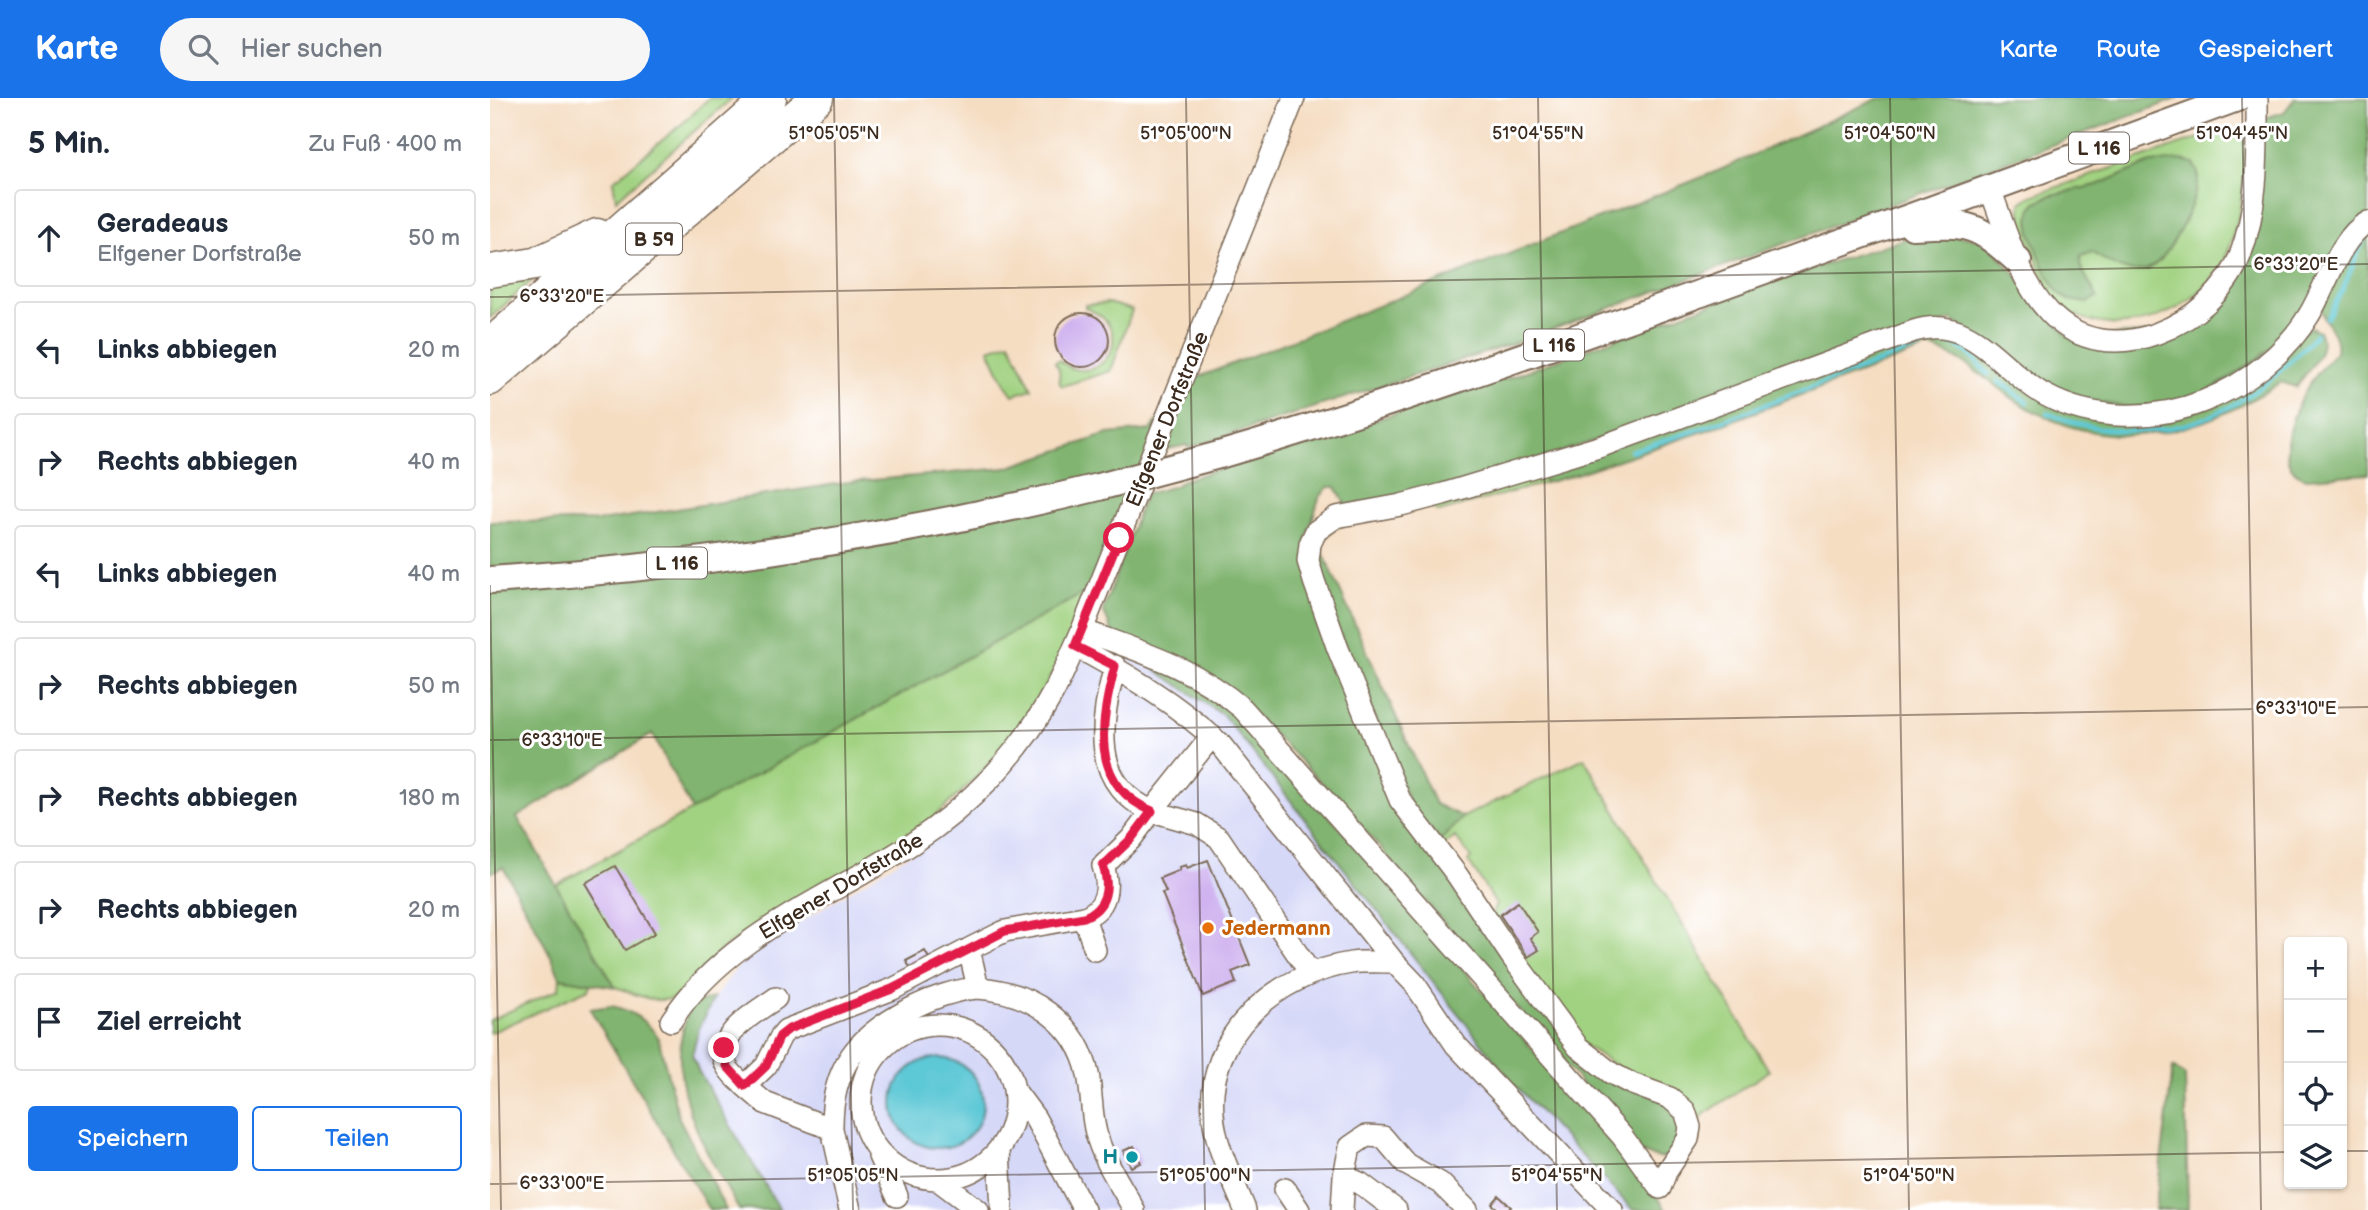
<!DOCTYPE html>
<html lang="de">
<meta charset="utf-8">
<style>
body{margin:0;font-family:"Balsamiq Sans",sans-serif;background:#f6f6f7;color:#1f2937}
.controls{position:absolute;right:21px;bottom:21px;display:grid;overflow:hidden;border-radius:7px;box-shadow:0 2px 5px #0004}
.controls button{width:63px;height:63px;display:grid;place-items:center;padding:0;border:0;border-bottom:2px solid #e0e1e3;background:#fff;color:#1f2937;font:35px sans-serif}
.stop{position:absolute;width:21px;height:21px;margin:-16px;border:5px solid #e11d48;border-radius:50%;background:#fff}
.stop.end{background:#e11d48;border-color:#fff;box-shadow:0 2px 7px #0008}
.list{margin:0;padding:0;list-style:none}
h2{display:flex;justify-content:space-between;align-items:center;height:91px;margin:0;padding:0 28px;font-size:30px}
h2 small{font-size:23px;font-weight:400;color:#747a83}
.list li{display:grid;grid-template-columns:46px 1fr auto;gap:21px;align-items:center;box-sizing:border-box;height:98px;margin:0 14px 14px;padding:0 14px;border:2px solid #e0e1e3;border-radius:7px}
.list b{display:block;font-size:26px;white-space:nowrap}
.list p{margin:0;font-size:23px;white-space:nowrap;color:#747a83}
.list em{font-size:23px;font-style:normal;color:#747a83}
.actions{display:flex;gap:14px;padding:21px 28px}
.actions a{flex:1;padding:16px 0;border:2px solid #1a73e8;border-radius:7px;text-align:center;font-size:24px;color:#1a73e8}
.actions .main{background:#1a73e8;color:#fff}
.icon{flex:none;width:38px;height:38px;fill:none;stroke:currentColor;stroke-width:2;stroke-linecap:round;stroke-linejoin:round}
.map{position:relative;flex:none;width:1878px;height:1112px;overflow:hidden}
header{display:flex;align-items:center;gap:42px;box-sizing:border-box;height:98px;padding:0 35px;background:#1a73e8;color:#fff}
header strong{font-size:33px}
nav{display:flex;gap:38px;margin-inline-start:auto;font-size:24px}
.search{width:490px;height:63px;background:#f6f6f7;display:flex;align-items:center;gap:18px;box-sizing:border-box;padding:0 24px;border-radius:38px;color:#747a83;font-size:26px}
main{display:flex}
aside{flex:1;background:#fff}
.map>svg:first-child{display:block}
</style>
<header>
<strong>Karte</strong>
<div class="search"><svg class="icon" aria-label="search" viewBox="0 0 24 24"><circle cx="10" cy="10" r="6"/><path d="M15 15l6 6"/></svg>Hier suchen</div>
<nav><a>Karte</a><a>Route</a><a>Gespeichert</a></nav>
</header>
<main>
<aside>
<h2>5 Min.<small>Zu Fuß · 400 m</small></h2>
<ul class="list">
<li><svg class="icon" aria-label="ahead" viewBox="0 0 24 24"><path d="M12 20V5M6 11l6-6 6 6"/></svg><div><b>Geradeaus</b><p>Elfgener Dorfstraße</p></div><em>50 m</em></li>
<li><svg class="icon" aria-label="left" viewBox="0 0 24 24"><path d="M17 20v-9H6M10 6l-5 5 5 5"/></svg><div><b>Links abbiegen</b></div><em>20 m</em></li>
<li><svg class="icon" aria-label="right" viewBox="0 0 24 24"><path d="M7 20v-9h11M14 6l5 5-5 5"/></svg><div><b>Rechts abbiegen</b></div><em>40 m</em></li>
<li><svg class="icon" aria-label="left" viewBox="0 0 24 24"><path d="M17 20v-9H6M10 6l-5 5 5 5"/></svg><div><b>Links abbiegen</b></div><em>40 m</em></li>
<li><svg class="icon" aria-label="right" viewBox="0 0 24 24"><path d="M7 20v-9h11M14 6l5 5-5 5"/></svg><div><b>Rechts abbiegen</b></div><em>50 m</em></li>
<li><svg class="icon" aria-label="right" viewBox="0 0 24 24"><path d="M7 20v-9h11M14 6l5 5-5 5"/></svg><div><b>Rechts abbiegen</b></div><em>180 m</em></li>
<li><svg class="icon" aria-label="right" viewBox="0 0 24 24"><path d="M7 20v-9h11M14 6l5 5-5 5"/></svg><div><b>Rechts abbiegen</b></div><em>20 m</em></li>
<li><svg class="icon" aria-label="arrive" viewBox="0 0 24 24"><path d="M6 21V4h12l-3 4 3 4H6"/></svg><div><b>Ziel erreicht</b></div></li>
</ul>
<div class="actions"><a class="main">Speichern</a><a>Teilen</a></div>
</aside>
<div class="map">
<svg width="1878" height="1112" viewBox="0 0 1878 1112">
<rect width="100%" height="100%" fill="#fff"/>
<filter id="ink" filterUnits="userSpaceOnUse"><feTurbulence type="fractalNoise" baseFrequency=".0143" numOctaves="2"/><feDisplacementMap in="SourceGraphic" scale="14" xChannelSelector="R" yChannelSelector="G"/><feConvolveMatrix kernelMatrix="1 2 1 2 8 2 1 2 1" color-interpolation-filters="sRGB"/></filter>
<filter id="wash" filterUnits="userSpaceOnUse"><feTurbulence type="fractalNoise" baseFrequency=".00686" numOctaves="4" result="noise"/><feDisplacementMap in="SourceGraphic" scale="28" xChannelSelector="R" yChannelSelector="G"/><feGaussianBlur stdDeviation="1.57" result="paint"/><feColorMatrix in="noise" values="0 0 0 0 0 0 0 0 0 0 0 0 0 0 0 0 0 1.4 0 .05"/><feComposite in="paint" operator="in"/></filter>
<g filter="url(#wash)">
<rect width="100%" height="100%" fill="#f5ddc2"/>
<path fill="#d6d8f8" d="M598 538 650 561 734 618 1022 984 1143 1112H290L209 974 202 957 209 930 224 900 256 858 428 751 474 715Z"/>
<path fill="#a1d281" stroke="#6e7e50" stroke-width="2" fill-rule="evenodd" d="M219 0H242L126 102 123 83 193 25Z
M1729 33 1755 35C1755 76 1753 118 1737 156 1712 214 1630 248 1575 211 1560 201 1552 178 1546 161 1539 143 1529 125 1531 105L1539 99ZM1661 65 1672 161 1658 172 1641 173 1603 154 1591 158 1590 168 1607 199 1556 174 1541 136 1539 121 1546 104 1562 97 1607 87Z
M46 179 0 220V189Z
M618 205 642 212 621 273 573 288 570 286 569 271 565 264 569 262C608 297 654 231 595 210V207Z
M520 244 542 291 523 297 515 286 499 251Z
M1051 371 1055 385 949 414 941 409 855 426 843 431 830 448 826 440 841 427 854 420 939 405Z
M601 491C578 545 555 599 517 645 489 678 456 711 421 736 361 777 294 808 234 850 218 862 204 892 186 899 167 908 144 895 125 889L66 787Z
M1094 660 1279 973 1213 1017 1205 1033 1137 975 1094 947 1001 819 1006 806 978 763 981 760 965 739 954 748 951 742 973 719Z
M70 880 101 885 99 891 0 935V922L69 891Z"/>
<path fill="#80b46f" stroke="#5e6f46" stroke-width="2" d="M1389 0H1689L1028 244 698 350 697 347 669 353 601 491 202 712 162 636 27 719 125 889 70 880 62 860 13 769 0 775V424L110 423 359 384 516 370 618 336 661 332 691 286 1230 72Z
M1805 0H1878V121L1799 237 1716 298 1642 314 1567 297 1462 222 985 383 856 408 846 389H838L829 400 816 443 891 673 1082 952 1079 957 1085 962 1089 958 1188 1011 1196 1027 1178 1059 1169 1060 1151 1055 850 703 755 607 623 535 613 513 655 396 685 388 691 383 1018 280 1277 185 1436 134 1496 142 1579 239 1694 233 1710 224 1737 198 1775 20 1794 14Z
M1691 62 1704 65C1704 67 1707 73 1708 75 1710 98 1680 162 1658 171 1638 180 1618 164 1602 154L1591 158 1590 168 1607 199 1597 205 1579 202 1568 194 1556 174 1541 136 1539 121 1542 110 1546 104 1562 97 1607 87 1661 65Z
M1878 131V376L1817 380C1779 371 1804 310 1818 288 1826 276 1837 265 1846 253 1850 233 1827 222 1831 202Z
M1821 229 1829 233C1840 253 1816 274 1806 289L1791 284C1708 339 1617 360 1528 304 1499 285 1472 256 1437 250L1220 331 1077 379 1055 385 1051 371 1428 235 1459 233 1541 293 1681 316Z
M830 448 945 706 973 719 951 742 923 714 826 478Z
M650 561 696 578 747 612 1160 1086 1176 1112H1143L1022 984 734 618Z
M224 900 209 930 202 957 209 974 290 1112H249C215 1051 167 977 202 906Z
M121 908C141 912 156 922 168 939L189 1020 236 1112H220L218 1110 100 911Z
M1683 969 1695 978 1698 1112H1665Z"/>
<path fill="#5dc8d6" stroke="#4c797a" stroke-width="2" d="M403 1005a45 45 0 1 1 90 0a45 45 0 1 1-90 0Z"/>
<g fill="none" stroke-linecap="round" stroke-linejoin="round">
<path stroke="#5dc8d6" stroke-width="4.5" d="M1837 220 1853 191 1873 143
M1508 283 1537 304
M1557 315C1665 358 1754 321 1826 236
M1141 353 1210 331 1448 242C1471 244 1483 260 1498 276"/>
</g>
<g id="blocks">
<path fill="#c9a9ed" d="M565 242a27 27 0 1 1 54 0a27 27 0 1 1-54 0Z
M718 762 760 867 742 874 746 885 713 898 672 795 676 794 670 780 690 772 689 769 693 768 696 767 697 770Z
M125 768 165 835 135 852 95 785Z
M1028 804 1048 834 1040 840 1049 852 1038 859 1010 817Z
M435 853 441 864 423 874 416 863Z
M644 1048 651 1065 641 1069 633 1053Z
M1009 1098 1021 1109 1018 1112H1009L1002 1106Z"/>
</g>
</g>
<g filter="url(#ink)">
<use href="#blocks" fill-opacity="0" stroke="#7c6957" stroke-width="2"/>
<g fill="none" stroke-linecap="round" stroke-linejoin="round">
<g stroke="#7c6957" stroke-width="24">
<path id="minor" d="M1500 91C1516 132 1528 181 1559 214 1618 278 1723 226 1750 158 1769 108 1767 52 1767 0
M592 532C651 554 704 569 753 611L1132 1038 1170 1090
M585 548C637 576 687 605 731 647L904 864 924 885 966 947 1122 1112
M722 638 662 713 707 726 729 740 821 876
M594 819 515 833 479 851 488 890C539 893 587 924 598 976 602 995 601 1016 606 1035 613 1062 631 1087 644 1112
M605 852 594 819C617 811 620 789 613 768L641 741 662 713C599 686 611 622 625 568
M286 900C267 914 222 937 236 967 240 975 248 982 255 988L276 968 291 938 296 932 403 891 479 851
M181 923C237 836 340 800 423 745 480 708 531 654 563 595 574 574 583 553 592 532L804 0
M371 1004a77 77 0 1 1 154 0a77 77 0 1 1-154 0Z
M255 988 275 1005 342 1031C341 970 367 938 420 911 442 900 463 892 488 890
M525 993 545 1020 594 1112
M342 1031 360 1112
M509 1052 512 1112
M389 1058 407 1098
M448 1082 488 1112
M1170 1090 1176 1074 1198 1041 1200 1029 1195 1013 1180 1000 1142 986 1121 975 1088 949 1022 859 967 777 910 702 848 551 824 483 818 463 820 446 826 433 846 419 911 407 953 396 1112 348 1424 233C1481 215 1510 272 1555 297 1602 323 1664 323 1714 303 1756 287 1796 255 1819 217 1836 190 1849 139 1878 124
M795 1091 809 1112
M755 1112C743 1081 725 1049 723 1016 716 936 787 876 861 865 875 863 890 864 904 864
M852 1112 854 1078
M906 1112 870 1085 854 1078 860 1049 876 1038 893 1039 916 1066 950 1085 977 1112"/>
</g>
<g stroke="#7c6957" stroke-width="30">
<path id="major" d="M1423 128C1481 125 1485 125 1528 163
M729 357C894 309 1055 251 1217 193 1394 129 1570 65 1747 0
M0 482C206 469 409 438 609 389"/>
</g>
<g stroke="#7c6957" stroke-width="35">
<path id="highway" d="M0 173 45 166 107 137
M0 247 280 0
M0 281 327 0"/>
</g>
<use href="#minor" stroke="#fff" stroke-width="21"/>
<use href="#major" stroke="#fff" stroke-width="26"/>
<use href="#highway" stroke="#fff" stroke-width="32"/>
<g stroke="#7c6957" stroke-width="30" stroke-linecap="butt">
<path id="major-bridge" d="M609 389 729 357"/>
</g>
<use href="#major-bridge" stroke="#fff" stroke-width="26"/>
</g>
</g>
<g fill="none" stroke-linecap="round" stroke-linejoin="round" filter="url(#ink)">
<path stroke="#e11d48" stroke-width="9" d="M234 950 237 968 255 988 276 968 290 938 299 931 402 891 515 833 594 819C617 810 620 789 613 768L641 741 662 713C598 686 611 622 625 568L585 548 629 440"/>
</g>
<path fill="none" stroke="#3b2a1e" stroke-width="2" stroke-opacity="0.45" d="M344 0 363 1112M696 0 715 1112M1048 0 1067 1112M1400 0 1419 1112M1752 0 1771 1112M0 199 1878 166M0 487 11 1112M0 642 1878 609M1852 1053H1878M0 1086 1799 1054"/>
<circle fill="#e8710a" stroke="#fff" stroke-width="2.5" cx="718" cy="830" r="7"/>
<circle fill="#0f9aa8" stroke="#fff" stroke-width="2.5" cx="642" cy="1059" r="7"/>
<g text-anchor="middle" stroke-width="6" stroke-linejoin="round" paint-order="stroke">
<g fill="#fff" stroke="#766a62" stroke-width="2">
<rect x="1579" y="34.5" width="60" height="31" rx="5"/>
<rect x="136" y="125.5" width="56" height="31" rx="5"/>
<rect x="1034" y="231.5" width="60" height="31" rx="5"/>
<rect x="157" y="449.5" width="60" height="31" rx="5"/>
</g>
<g font-size="19" font-weight="bold" fill="#3b2a1e">
<text x="1609" y="57">L 116</text>
<text x="164" y="148">B 59</text>
<text x="1064" y="254">L 116</text>
<text x="187" y="472">L 116</text>
</g>
<g font-size="21" fill="#3b2a1e" stroke="#fff">
<text transform="translate(677 321) rotate(-68)" y="7">Elfgener Dorfstraße</text>
<text transform="translate(351 788) rotate(-31)" y="7">Elfgener Dorfstraße</text>
</g>
<g font-size="21" font-weight="bold" fill="#c56008" stroke="#fff" text-anchor="start">
<text x="732" y="837">Jedermann</text>
</g>
<g font-size="21" font-weight="bold" fill="#0d838f" stroke="#fff" text-anchor="end">
<text x="628" y="1066">H</text>
</g>
</g>
<g font-size="18" text-anchor="middle" fill="#3b2a1e" stroke="#fff" stroke-width="6" stroke-linejoin="round" paint-order="stroke">
<text x="344" y="41">51°05'05"N</text>
<text x="696" y="41">51°05'00"N</text>
<text x="1048" y="41">51°04'55"N</text>
<text x="1400" y="41">51°04'50"N</text>
<text x="1752" y="41">51°04'45"N</text>
<text x="1806" y="172">6°33'20"E</text>
<text x="72" y="204">6°33'20"E</text>
<text x="1806" y="616">6°33'10"E</text>
<text x="72" y="648">6°33'10"E</text>
<text x="363" y="1083">51°05'05"N</text>
<text x="715" y="1083">51°05'00"N</text>
<text x="1067" y="1083">51°04'55"N</text>
<text x="1419" y="1083">51°04'50"N</text>
<text x="72" y="1091">6°33'00"E</text>
</g>
</svg>
<div class="controls">
<button>+</button>
<button>−</button>
<button><svg class="icon" aria-label="locate" viewBox="0 0 24 24"><circle cx="12" cy="12" r="6"/><path d="M12 2v4M12 18v4M2 12h4M18 12h4"/></svg></button>
<button><svg class="icon" aria-label="layers" viewBox="0 0 24 24"><path d="M12 4l9 5-9 5-9-5zM3 14l9 5 9-5"/></svg></button>
</div>
<div class="stop" style="left:629px;top:440px"></div>
<div class="stop end" style="left:234px;top:950px"></div>
</div>
</main>
